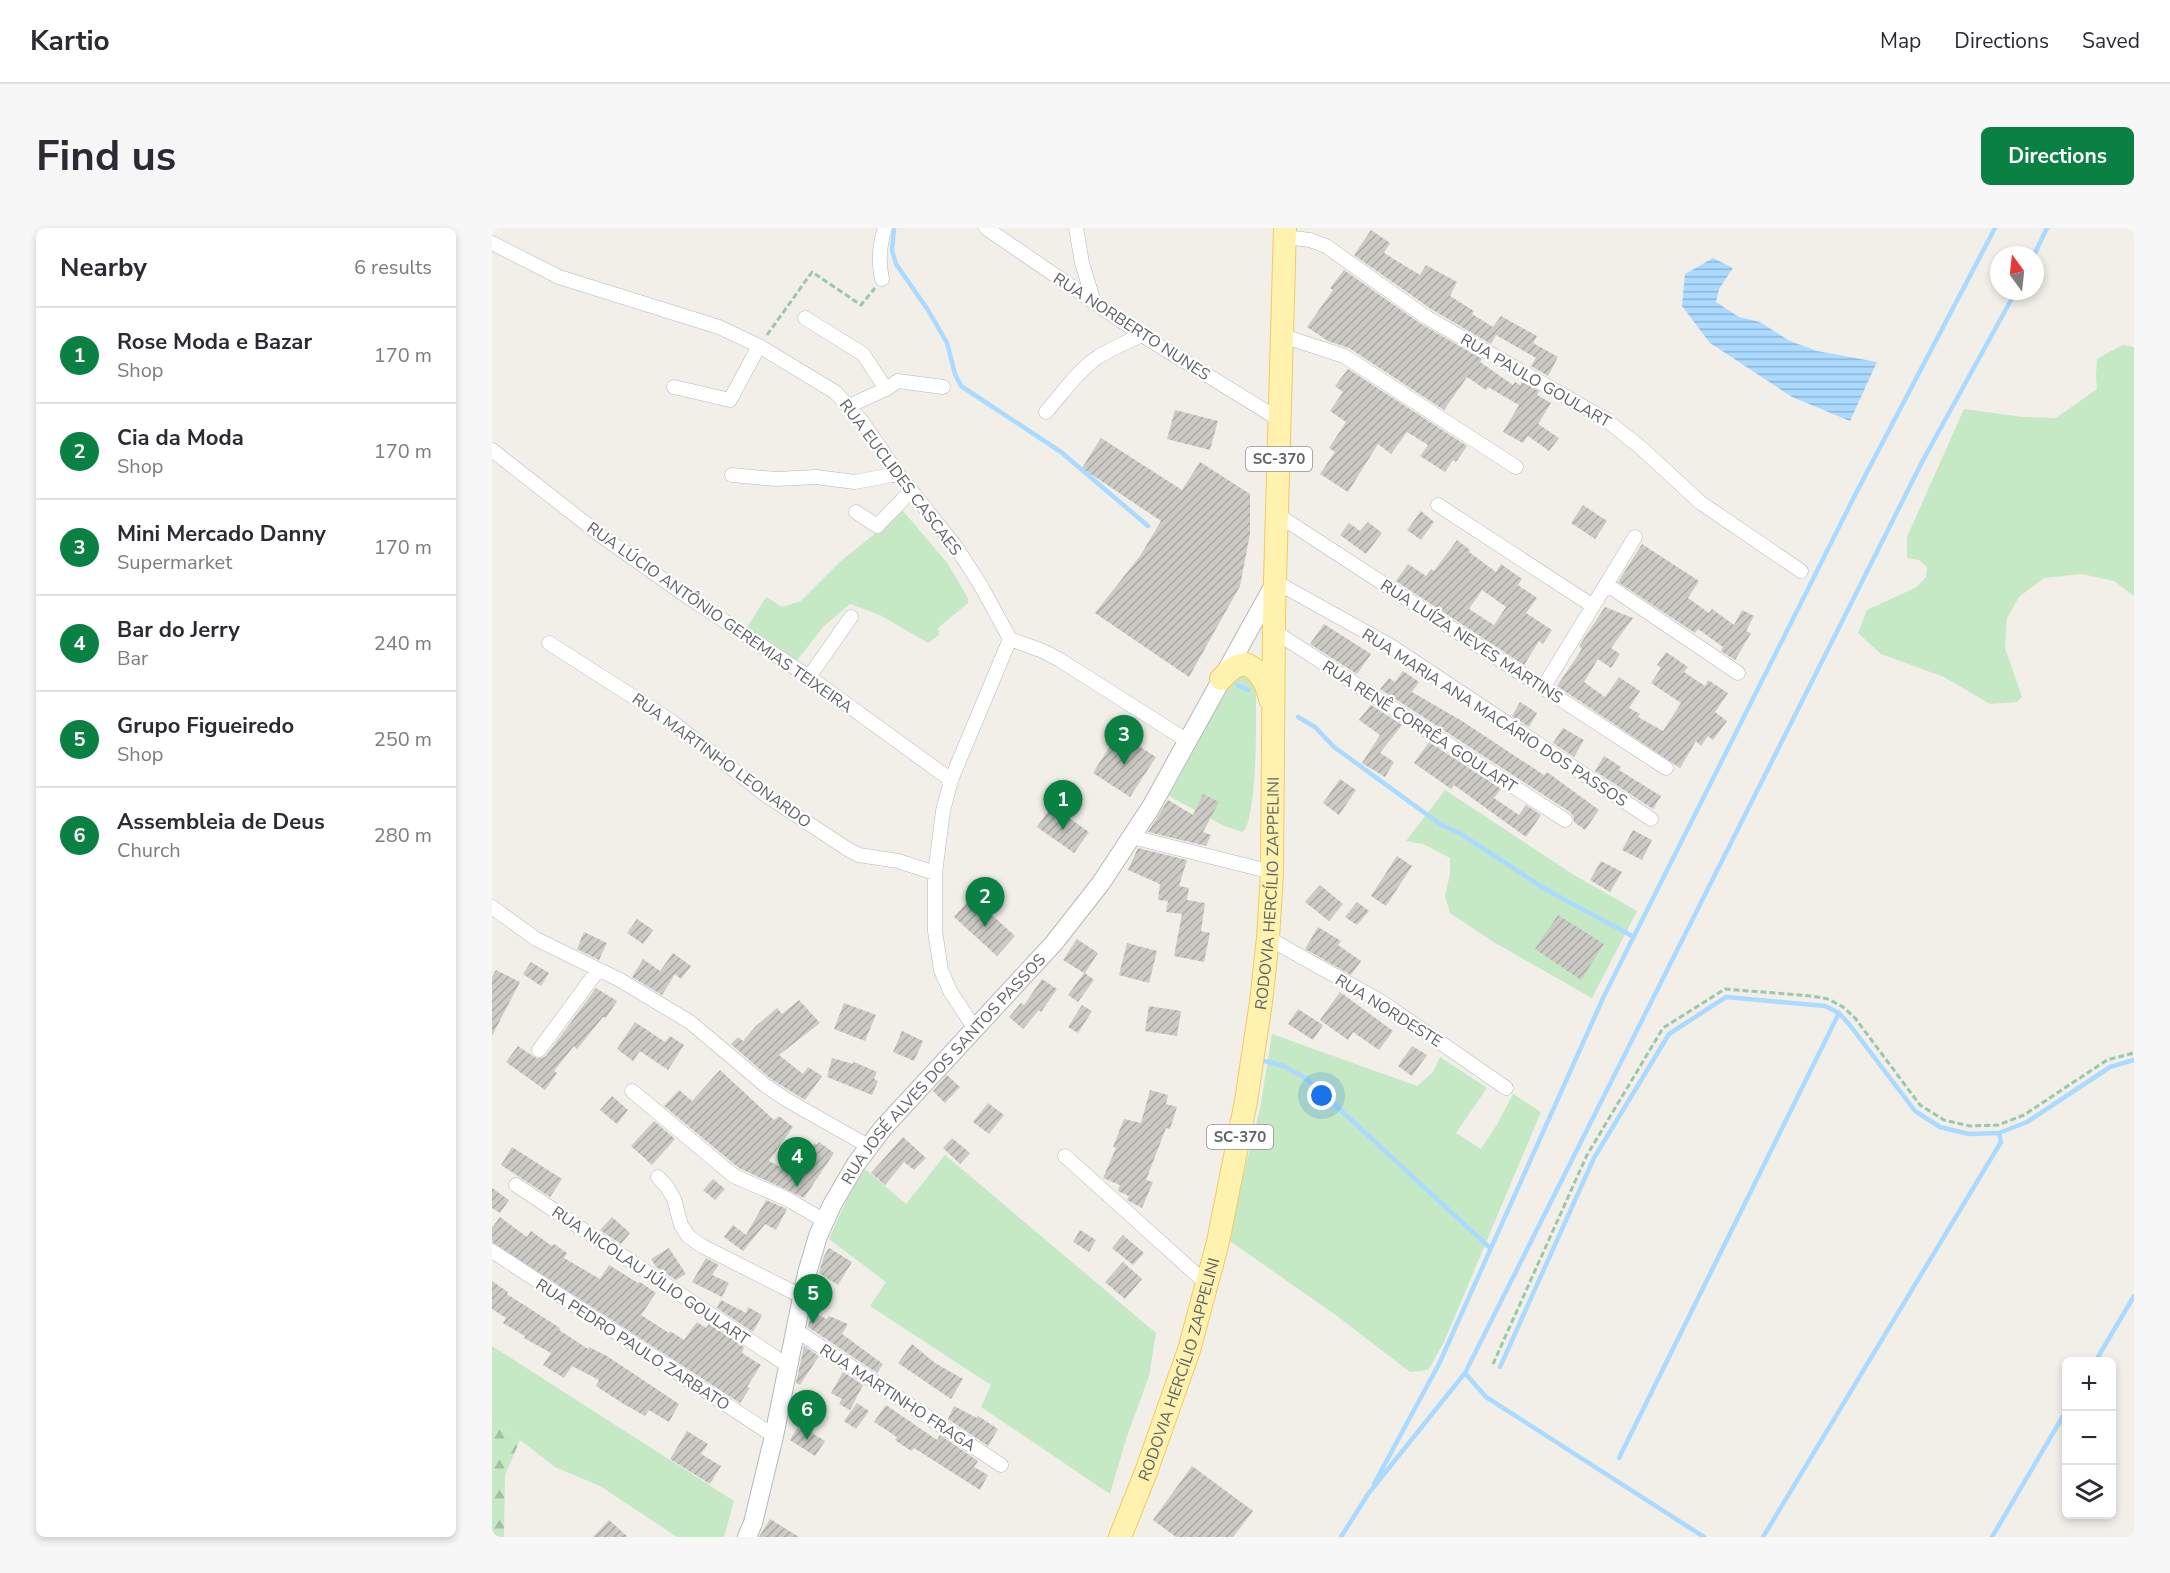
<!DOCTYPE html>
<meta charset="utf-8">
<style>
body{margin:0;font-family:"Nunito Sans",sans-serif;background:#f7f7f7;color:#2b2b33}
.controls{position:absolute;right:18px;bottom:18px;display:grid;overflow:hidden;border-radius:9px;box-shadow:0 3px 9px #0003}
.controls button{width:54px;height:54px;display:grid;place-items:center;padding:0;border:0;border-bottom:2px solid #e1e1e2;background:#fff;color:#2b2b33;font:30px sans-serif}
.compass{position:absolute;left:1498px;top:18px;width:54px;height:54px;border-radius:50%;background:#fff;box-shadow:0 3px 9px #0003;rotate:345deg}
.you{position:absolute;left:830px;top:868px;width:21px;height:21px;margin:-15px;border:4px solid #fff;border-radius:50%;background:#1a73e8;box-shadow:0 0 0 9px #1a73e833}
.badge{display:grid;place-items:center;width:39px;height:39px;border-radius:50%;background:#0b8043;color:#fff;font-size:20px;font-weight:700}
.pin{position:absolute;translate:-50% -50px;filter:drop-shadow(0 2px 3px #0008)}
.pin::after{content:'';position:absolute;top:32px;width:21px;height:18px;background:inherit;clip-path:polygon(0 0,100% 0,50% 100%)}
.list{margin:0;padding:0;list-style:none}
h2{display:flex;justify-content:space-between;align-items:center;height:78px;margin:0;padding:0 24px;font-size:26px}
h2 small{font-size:20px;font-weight:400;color:#7c7c81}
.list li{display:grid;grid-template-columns:39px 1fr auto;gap:18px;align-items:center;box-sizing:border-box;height:96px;padding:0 24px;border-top:2px solid #e1e1e2}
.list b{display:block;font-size:22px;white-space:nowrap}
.list p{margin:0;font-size:20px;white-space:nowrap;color:#7c7c81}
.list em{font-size:20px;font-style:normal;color:#7c7c81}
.icon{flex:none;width:33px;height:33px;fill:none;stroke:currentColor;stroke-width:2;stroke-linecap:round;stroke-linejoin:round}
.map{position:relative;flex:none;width:1642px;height:1309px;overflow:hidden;border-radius:9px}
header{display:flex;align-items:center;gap:36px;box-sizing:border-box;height:84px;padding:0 30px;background:#fff;border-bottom:2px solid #e1e1e2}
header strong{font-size:28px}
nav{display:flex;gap:33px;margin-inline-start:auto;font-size:21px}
.intro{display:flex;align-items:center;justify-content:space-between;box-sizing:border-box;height:144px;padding:0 36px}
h1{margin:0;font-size:42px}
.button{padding:15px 27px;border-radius:9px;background:#0b8043;color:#fff;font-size:21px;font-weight:700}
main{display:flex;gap:36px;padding:0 36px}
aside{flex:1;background:#fff;border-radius:9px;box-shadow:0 3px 9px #0003}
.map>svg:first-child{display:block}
</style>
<header>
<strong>Kartio</strong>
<nav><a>Map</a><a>Directions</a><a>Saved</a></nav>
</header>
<div class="intro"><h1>Find us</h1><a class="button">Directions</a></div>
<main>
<aside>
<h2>Nearby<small>6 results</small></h2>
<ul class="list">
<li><span class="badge">1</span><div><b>Rose Moda e Bazar</b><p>Shop</p></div><em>170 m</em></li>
<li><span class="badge">2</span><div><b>Cia da Moda</b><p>Shop</p></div><em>170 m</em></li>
<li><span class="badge">3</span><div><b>Mini Mercado Danny</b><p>Supermarket</p></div><em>170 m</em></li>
<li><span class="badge">4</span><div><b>Bar do Jerry</b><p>Bar</p></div><em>240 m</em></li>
<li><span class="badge">5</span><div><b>Grupo Figueiredo</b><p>Shop</p></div><em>250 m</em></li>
<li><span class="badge">6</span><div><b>Assembleia de Deus</b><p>Church</p></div><em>280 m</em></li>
</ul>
</aside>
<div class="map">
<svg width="1642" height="1309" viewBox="0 0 1642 1309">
<defs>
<pattern id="forest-firs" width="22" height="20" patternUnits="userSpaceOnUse" patternTransform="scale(1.5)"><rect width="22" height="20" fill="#c5e8c5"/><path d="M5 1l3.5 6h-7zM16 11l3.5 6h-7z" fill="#a3c0a4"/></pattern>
<pattern id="water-rules" width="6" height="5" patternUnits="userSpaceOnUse" patternTransform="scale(1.5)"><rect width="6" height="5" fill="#aadaff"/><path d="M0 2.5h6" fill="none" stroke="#8eb4d2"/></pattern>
<pattern id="building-hatch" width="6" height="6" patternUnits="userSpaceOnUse" patternTransform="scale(1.5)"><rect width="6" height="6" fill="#cccac5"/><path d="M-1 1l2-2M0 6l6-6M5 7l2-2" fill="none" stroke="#a9a8a4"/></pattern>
</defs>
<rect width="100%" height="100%" fill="#f1efe8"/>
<path fill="#c5e8c5" d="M1630 117 1642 119V368L1622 353 1590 346 1552 350 1527 369 1515 390 1513 420 1530 469 1525 474 1498 476 1452 449 1389 426 1366 405 1375 382 1425 359 1434 349 1435 339 1427 332 1415 330V309L1472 181 1531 189 1564 190 1605 161 1604 148 1605 131Z
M411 283 456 336 476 370V375L446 400 447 407 436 415 388 387 358 376 331 399 304 434 254 401 274 369 290 379 309 373 349 333Z
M746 446C757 447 760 453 764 462 764 488 766 587 751 604L732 598 677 568 738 454Z
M953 562 1082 647 1145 683 1100 770 1000 713 958 685 953 668 958 646V630L931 616 914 613Z
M780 806 925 858 941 844 948 829 995 860 964 905 989 921 1006 895 1021 866 1049 884 952 1114 936 1142 918 1144 845 1088 735 1011 768 881Z
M453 927 664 1105 657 1148 634 1211 618 1266 489 1179 499 1157 378 1078 394 1054 337 1011 356 969 373 941 414 976Z
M0 1118 242 1273 232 1309H185L108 1258 63 1239 28 1212 0 1194Z"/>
<path fill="url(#forest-firs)" d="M0 1194 28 1212 13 1247 12 1309H0Z"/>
<path fill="url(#water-rules)" d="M1221 30 1241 40 1227 61 1224 74 1247 89 1268 94 1298 113 1325 123 1385 134 1358 193 1300 169 1218 115 1190 78 1193 46Z"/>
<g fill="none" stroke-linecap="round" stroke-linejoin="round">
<path stroke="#aadaff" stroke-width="4.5" d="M402 0 400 22 404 36 436 82 455 115 463 146 469 158 569 224 656 298
M1542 27 1555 0
M745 457 756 462
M806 489 823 499 842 519 948 596 969 606 1053 661 1142 709
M769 832 792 838 815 851 998 1020
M1603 1134 1642 1068
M1008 1139 1102 930 1177 806 1234 769 1333 778 1347 785 1357 796 1423 883 1448 899 1477 906 1507 905 1535 894 1618 839 1642 832
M973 1145 994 1169 1212 1309
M1127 1230 1347 785
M882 1256 947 1136 1112 768 1362 269 1503 0
M849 1309 876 1266 973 1145 1430 234 1524 63
M1271 1309 1509 914 1507 905
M1500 1309 1574 1183"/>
</g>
<path fill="url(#building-hatch)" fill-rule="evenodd" d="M879 2 898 15 892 25 928 47 934 37 965 54 958 68 982 83 980 86 1001 99 1009 88 1045 108 1041 115 1066 129 1056 148 1039 138 1044 130 1004 107 999 116 939 81 862 27Z
M852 42 929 96 990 131 988 134 1021 157 1023 154 1028 157 1030 154 1047 163 1045 167 1059 175 1046 196 1067 210 1057 223 1036 208 1031 215 1011 204 1027 177 996 159 994 162 975 149 952 182 857 120 836 113 815 99 841 62 838 60Z
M856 141 975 218 964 234 961 232 953 244 928 228 936 217 915 204 899 226 886 216 856 264 828 246 843 224 837 220 854 194 838 183 851 164 843 158Z
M683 182 726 193 718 222 675 211Z
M609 210 690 262 708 234 758 266V306L748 358 697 449 603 385 648 328 669 293 590 240Z
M1091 277 1115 293 1103 311 1079 295Z
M929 283 942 294 929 312 915 302Z
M876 294 890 305 874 326 848 307 857 295 868 303Z
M965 312 978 322 977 324 1004 344 1009 336 1030 351 1026 357 1045 370 1034 385 1060 402 1051 416 1047 413 1032 437 904 353 916 336 934 348 939 341 942 343ZM990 362 1014 379 1002 397 977 381Z
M1150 316 1207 353 1196 370 1217 385 1220 381 1242 397 1250 382 1262 388 1254 403 1259 405 1243 432 1229 423 1231 419 1206 401 1203 405 1126 354Z
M1113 379 1141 390 1119 420 1128 426 1119 440 1106 431 1092 454 1113 469 1127 449 1148 463 1137 480 1148 486 1146 489 1171 503 1189 475 1159 455 1169 440 1165 437 1174 424 1196 439 1192 444 1213 458 1216 452 1236 465 1223 484 1235 493 1221 512 1216 508 1209 518 1204 513 1188 540 1065 458 1090 421 1087 418Z
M832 396 879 426 865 446 818 416Z
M911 443 927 454 920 464 970 493 1052 547 1055 544 1107 582 1093 602 1082 594 1081 588 1078 584 888 461 897 450 903 454Z
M1028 474 1045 485 1037 499 1020 488Z
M879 477 910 497 888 525 902 534 893 549 870 535 888 507 867 492Z
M1071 500 1092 512 1082 529 1061 515Z
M626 505 664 529 638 569 601 545Z
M937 514 1009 561 1002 570 1027 587 1034 577 1049 587 1034 609 962 557 959 561 922 535Z
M1112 528 1129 539 1127 542 1169 568 1161 581 1103 543Z
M848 551 864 562 847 587 831 575Z
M711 566 727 574 711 604 719 607 714 618 656 604 676 572 701 587Z
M560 578 597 604 582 625 545 599Z
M1141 602 1160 612 1150 632 1130 622Z
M646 620 695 632 687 658 697 660 695 672 713 675 709 703 718 705 712 734 682 728 690 686 674 684 676 673 666 672 668 656 636 642Z
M905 628 920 638 894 678 879 668Z
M1109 633 1130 644 1118 664 1098 652Z
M828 657 851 676 837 693 813 674Z
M480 669 523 708 505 728 462 689Z
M865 674 877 683 865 697 853 689Z
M1066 687 1112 716 1089 752 1043 721Z
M145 691 161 702 151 716 135 705Z
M826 699 849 713 846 717 869 733 859 747 813 721Z
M92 704 115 715 107 732 85 721Z
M585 711 606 725 593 745 602 752 586 774 576 767 592 745 571 732Z
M635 715 665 723 657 755 627 747Z
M181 725 199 738 189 751 183 746 170 767 140 749 151 731 168 743Z
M39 734 57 745 49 758 31 746Z
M4 742 28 754 0 808V749Z
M550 751 565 761 549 784 547 782 531 801 517 789 529 775 532 777Z
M104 760 125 773 114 790 111 789 85 821 82 818 62 843 65 845 53 862 14 834 26 818 44 830H50L54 828Z
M848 764 901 803 887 822 861 804 856 812 828 792Z
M307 772 328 795 287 827 311 846 316 839 330 848 313 872 279 851 239 816 246 809 251 813 264 798 285 780 290 786Z
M352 775 384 787 373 813 342 801Z
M590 777 600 783 586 805 576 799Z
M657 778 689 783 685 808 653 803Z
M806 781 831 797 821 812 796 796Z
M143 794 173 814 178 808 192 817 176 842 148 823 141 833 125 821Z
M410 803 431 813 422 833 401 824Z
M920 818 935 827 920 848 906 838Z
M340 830 361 836 362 834 385 844 382 851 386 853 380 867 335 849Z
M228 842 282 892 287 888 301 899 277 933 299 945 301 942 303 944 323 915 325 917 327 914 342 925 312 970 247 940 172 878 187 862 200 873Z
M455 847 468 859 453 875 441 863Z
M658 862 676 867 674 876 685 879 678 901 674 900 654 952 661 954 650 980 635 972 637 968 626 963 628 957 611 950 624 920 621 919 632 891 649 895Z
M120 868 136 882 125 896 108 882Z
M496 875 512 887 497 906 481 894Z
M162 893 183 911 160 937 139 918Z
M411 909 434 930 422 942 412 934 393 957 379 945Z
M460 910 478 925 468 936 451 920Z
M20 919 70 951 58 969 9 937Z
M221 951 233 961 223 972 211 962Z
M0 960 17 972 8 985 0 980Z
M274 972 295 981 284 1002 273 996 251 1023 232 1009 241 997 254 1007Z
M8 989 35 1009 39 1003 60 1018 62 1016 75 1025 72 1030 108 1051 117 1037 146 1055 148 1054 164 1065 149 1087 177 1105 178 1103 192 1112 205 1094 214 1100 217 1096 252 1119 250 1125 269 1137 255 1159 258 1160 248 1175 0 1014V1000Z
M120 989 138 1005 129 1016 108 1002Z
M588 1002 604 1012 597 1024 581 1014Z
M631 1007 652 1025 641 1037 620 1020Z
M177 1020 194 1046 184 1052 164 1039 159 1031Z
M337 1020 360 1034 346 1057 327 1045 332 1028Z
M214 1030 227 1037 220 1047 237 1055 230 1069 200 1054Z
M631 1034 650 1051 633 1071 613 1054Z
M0 1053 16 1064 15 1066 68 1100 67 1102 96 1121 97 1119 115 1128 187 1176 177 1194 157 1182 153 1188 130 1175 104 1158 107 1152 80 1138 72 1150 51 1137 59 1125 32 1110 33 1108 11 1095 14 1090 0 1081Z
M229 1072 254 1085 256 1079 270 1087 261 1104 225 1080Z
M319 1084 335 1091 337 1088 356 1096 350 1106 391 1136 385 1145 316 1099Z
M420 1116 443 1135 471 1151 459 1171 406 1135Z
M312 1118 327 1128 308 1157 304 1155Z
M351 1144 371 1157 358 1182 347 1176 350 1171 339 1165Z
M365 1175 377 1183 364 1201 352 1193Z
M394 1177 445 1212 448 1207 486 1233 482 1239 496 1247 488 1262 422 1220 419 1223 403 1212 405 1209 382 1194Z
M462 1178 485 1190 486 1188 506 1201 496 1218 456 1191Z
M307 1197 333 1213 323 1228 298 1212Z
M195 1203 216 1216 209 1226 229 1238 218 1256 178 1231Z
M700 1238 761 1283 741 1309H684L661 1292Z
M278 1291 307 1309H267Z
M117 1292 136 1309H101Z"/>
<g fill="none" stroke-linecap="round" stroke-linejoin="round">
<g stroke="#b5b8bc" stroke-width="15">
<path id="minor" d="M494 0 650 107 788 192
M584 0 590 35 602 74
M793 9 818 12 834 18 934 89 1113 191 1148 219 1209 275 1309 343
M0 15 67 49 227 99 267 118 343 164 369 192 406 246 464 319 488 356 518 411
M390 51C386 33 387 18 393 0
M313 90 371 126 394 161 357 178
M791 108 852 128 1024 239
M182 159 238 172 267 118
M394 161 406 153 451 159
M554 184C570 166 584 145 603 131 618 121 634 114 650 107
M0 222 111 309 196 369 317 449 459 552
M240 247 284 251 324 249 363 254 406 246
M946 277 1101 378
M364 284 385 298 419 263
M786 287 1174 540
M784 354 899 418 1159 591
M1114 356 1246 445
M782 403 1073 592
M518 411 551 423 568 432 694 512
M57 415 179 493 275 568 357 622 367 627 406 633 443 645
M317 449 359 389
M1051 460 1143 309
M640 609 780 644
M0 679 44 711 128 752 198 794 274 858 295 872 376 918
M776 710 890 774 1014 860
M483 801 458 763 449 742 443 703V645L451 583 459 552 518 411
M47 822 106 742
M140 863 242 948 297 972 333 993
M573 928 715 1056
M166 949 175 959 182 971 189 997 196 1008 210 1018 309 1068
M24 957 295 1137
M0 1023 282 1208
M302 1101 509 1237"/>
</g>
<g stroke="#b5b8bc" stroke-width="20">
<g id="tertiary">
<path id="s1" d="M255 1309 261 1295 282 1208 315 1045 326 1008 340 977 364 936 391 900 562 715 609 655 659 579 783 355"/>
</g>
</g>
<g stroke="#f2c960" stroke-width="24">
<g id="primary">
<path d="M729 451C737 443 742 437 754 436 769 443 775 456 778 471"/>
<path id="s2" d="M628 1309 654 1244 697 1122 726 1014 754 873 769 774 776 710 780 644 782 388 793 0"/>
</g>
</g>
<path stroke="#9cc7a9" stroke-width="3" stroke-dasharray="6 3" stroke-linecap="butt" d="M275 107 320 44 369 77 383 60
M1001 1136 1095 927 1171 800 1233 761 1320 768 1336 771 1351 779 1363 790 1428 877 1452 892 1478 898 1506 897 1532 887 1615 832 1642 825"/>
<use href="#minor" stroke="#fff" stroke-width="14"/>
<use href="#tertiary" stroke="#fff" stroke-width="18"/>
<use href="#primary" stroke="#fff2af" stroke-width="22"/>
</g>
<g text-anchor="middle" stroke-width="4.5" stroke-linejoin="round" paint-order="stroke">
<g fill="#fff" stroke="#8f9295" stroke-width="1.5">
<rect x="754" y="219" width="66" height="24" rx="4.5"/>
<rect x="715" y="897" width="66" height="24" rx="4.5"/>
</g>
<g font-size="15" font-weight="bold" fill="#5f6368">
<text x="787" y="236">SC-370</text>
<text x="748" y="914">SC-370</text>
</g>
<g font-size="16" fill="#5f6368" stroke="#fff">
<text transform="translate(640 98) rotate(33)" y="6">RUA NORBERTO NUNES</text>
<text transform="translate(1044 152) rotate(30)" y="6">RUA PAULO GOULART</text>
<text transform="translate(409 249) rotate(53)" y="6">RUA EUCLIDES CASCAES</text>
<text transform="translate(228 389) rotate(35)" y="6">RUA LÚCIO ANTÔNIO GEREMIAS TEIXEIRA</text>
<text transform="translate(980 413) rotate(33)" y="6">RUA LUÍZA NEVES MARTINS</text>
<text transform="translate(1003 489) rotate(33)" y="6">RUA MARIA ANA MACÁRIO DOS PASSOS</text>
<text transform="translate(928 498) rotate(33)" y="6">RUA RENÊ CORRÊA GOULART</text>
<text transform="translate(230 532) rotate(36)" y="6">RUA MARTINHO LEONARDO</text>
<text dy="6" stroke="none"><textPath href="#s2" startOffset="664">RODOVIA HERCÍLIO ZAPPELINI</textPath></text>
<text transform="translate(897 782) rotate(32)" y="6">RUA NORDESTE</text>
<text dy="6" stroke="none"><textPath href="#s1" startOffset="520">RUA JOSÉ ALVES DOS SANTOS PASSOS</textPath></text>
<text transform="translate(159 1047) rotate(34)" y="6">RUA NICOLAU JÚLIO GOULART</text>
<text transform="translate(141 1116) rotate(33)" y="6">RUA PEDRO PAULO ZARBATO</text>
<text dy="6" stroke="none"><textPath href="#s2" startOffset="178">RODOVIA HERCÍLIO ZAPPELINI</textPath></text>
<text transform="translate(406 1169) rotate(33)" y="6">RUA MARTINHO FRAGA</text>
</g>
</g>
</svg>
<div class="controls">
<button>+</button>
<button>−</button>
<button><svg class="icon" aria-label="layers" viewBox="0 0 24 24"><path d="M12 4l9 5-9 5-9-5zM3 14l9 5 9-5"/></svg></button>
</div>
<svg class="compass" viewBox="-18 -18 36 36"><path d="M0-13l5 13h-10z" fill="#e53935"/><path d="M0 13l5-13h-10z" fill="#7c7c81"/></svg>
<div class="you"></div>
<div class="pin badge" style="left:571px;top:602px">1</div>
<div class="pin badge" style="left:493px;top:699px">2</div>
<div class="pin badge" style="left:632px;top:537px">3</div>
<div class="pin badge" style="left:305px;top:959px">4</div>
<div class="pin badge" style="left:321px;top:1096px">5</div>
<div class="pin badge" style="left:315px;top:1212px">6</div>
</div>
</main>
